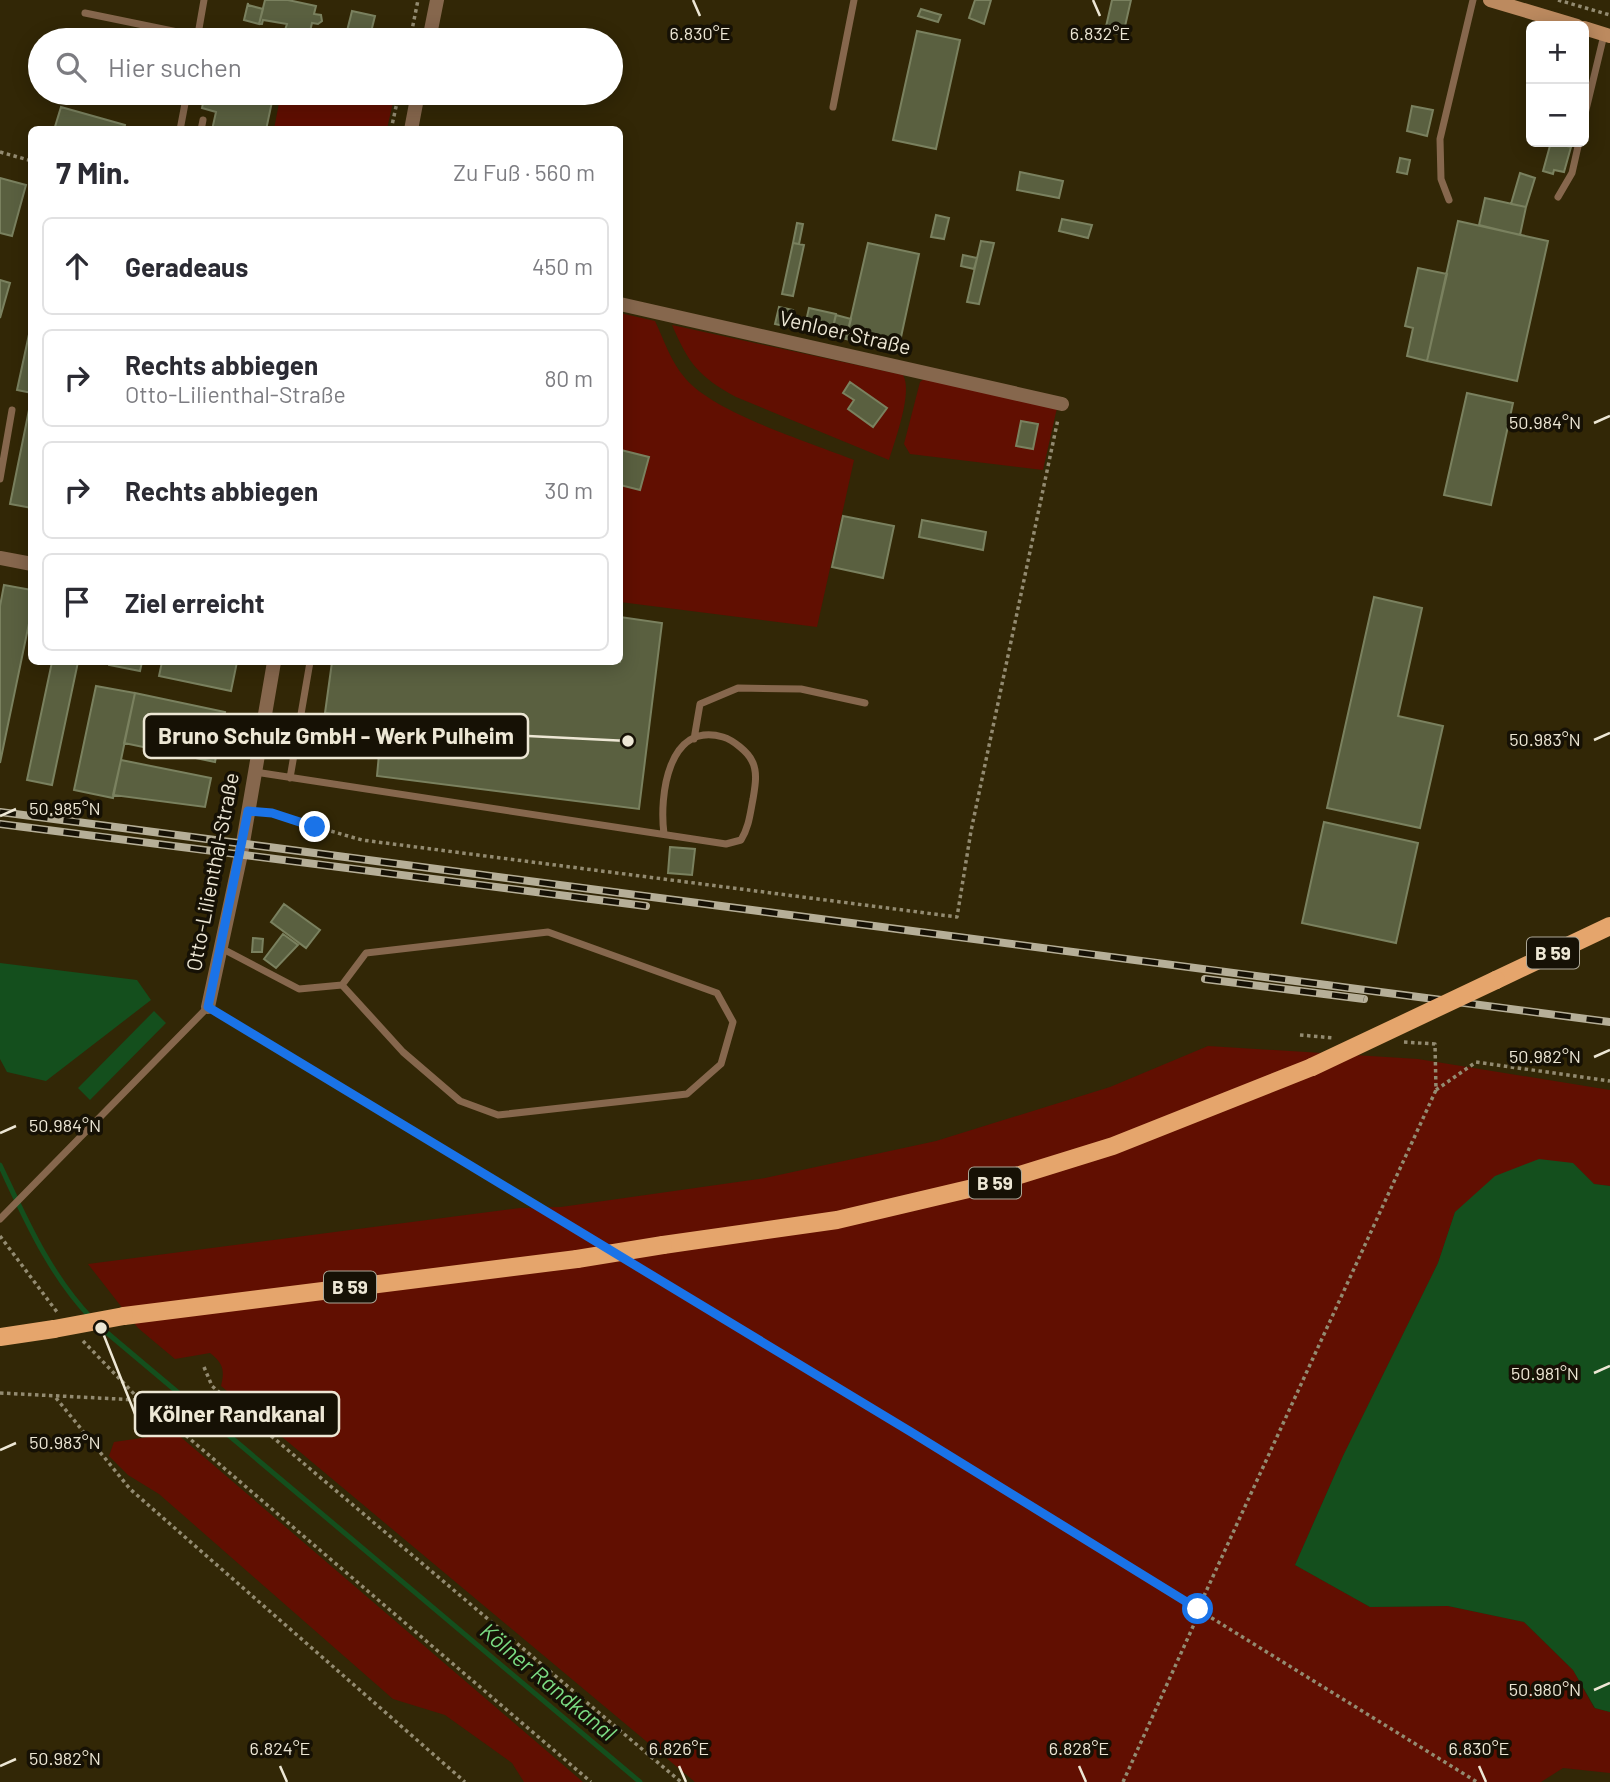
<!DOCTYPE html>
<html lang="de">
<meta charset="utf-8">
<style>
body{margin:0;font-family:Barlow,sans-serif;background:#f2f2f3;color:#2b2b33}
.controls{position:absolute;right:21px;top:21px;display:grid;overflow:hidden;border-radius:10px;box-shadow:0 4px 18px #0003}
.controls button{width:63px;height:63px;display:grid;place-items:center;padding:0;border:0;border-bottom:2px solid #e1e1e2;background:#fff;color:#2b2b33;font:35px sans-serif}
.stop{position:absolute;width:21px;height:21px;margin:-16px;border:5px solid #1a73e8;border-radius:50%;background:#fff}
.stop.end{background:#1a73e8;border-color:#fff;box-shadow:0 2px 7px #0008}
.list{margin:0;padding:0;list-style:none}
h2{display:flex;justify-content:space-between;align-items:center;height:91px;margin:0;padding:0 28px;font-size:30px}
h2 small{font-size:23px;font-weight:400;color:#7c7c81}
.list li{display:grid;grid-template-columns:46px 1fr auto;gap:21px;align-items:center;box-sizing:border-box;height:98px;margin:0 14px 14px;padding:0 14px;border:2px solid #e1e1e2;border-radius:10px}
.list b{display:block;font-size:26px;white-space:nowrap}
.list p{margin:0;font-size:23px;white-space:nowrap;color:#7c7c81}
.list em{font-size:23px;font-style:normal;color:#7c7c81}
.icon{flex:none;width:38px;height:38px;fill:none;stroke:currentColor;stroke-width:2;stroke-linecap:round;stroke-linejoin:round}
.map{position:relative;flex:none;width:1610px;height:1782px;overflow:hidden}
.search{position:absolute;background:#fff;box-shadow:0 4px 18px #0003;left:28px;top:28px;width:595px;height:77px;display:flex;align-items:center;gap:18px;box-sizing:border-box;padding:0 24px;border-radius:38px;color:#7c7c81;font-size:26px}
.panel{position:absolute;background:#fff;box-shadow:0 4px 18px #0003;left:28px;top:126px;width:595px;height:539px;border-radius:10px}
.map>svg:first-child{display:block}
</style>
<div class="map">
<svg width="1610" height="1782" viewBox="0 0 1610 1782">
<rect width="100%" height="100%" fill="#322706"/>
<path fill="#610f01" d="M281 93H395L387 129H274Z
M620 313 655 321C664 340 671 362 685 378 714 413 809 442 854 460L817 627 620 602Z
M672 325 903 375C913 392 895 440 889 460L736 397C698 376 689 364 672 325Z
M924 379 1057 408 1043 470 910 454 904 444 920 382Z
M1208 1046 1418 1059 1610 1090V1186L1594 1184 1573 1163 1455 1212 1438 1263 1343 1456 1295 1565 1370 1607 1448 1606 1524 1622 1573 1670 1594 1708 1610 1712V1773L1563 1768 1541 1782H695L221 1386C225 1370 223 1363 210 1353L175 1359 138 1328 88 1264 520 1208 561 1207 765 1178 936 1141 1110 1087Z
M176 1433 583 1782H524L512 1763 445 1715 393 1699 159 1494 128 1475 109 1456 114 1442Z"/>
<path fill="#144f1d" d="M0 963 137 980 151 1000 46 1081 7 1072 0 1059Z
M154 1011 166 1023 90 1100 78 1088Z
M1539 1159 1573 1163 1594 1184 1610 1186V1712L1595 1708 1573 1670 1524 1622 1448 1606 1370 1607 1295 1565 1343 1456 1438 1263 1455 1212 1495 1176Z"/>
<g fill="none" stroke-linecap="round" stroke-linejoin="round">
<path stroke="#144f1d" stroke-width="5" d="M0 1165C26 1220 49 1274 92 1319
M99 1326 640 1782"/>
</g>
<path fill="#5a6040" stroke="#7a815f" stroke-width="2" d="M265 0H288L316 6 314 14 321 15 322 21 318 24 312 23 308 40H296L297 33 285 30 287 24 263 20 262 24H259Z
M975 0H991L984 24 969 18Z
M1112 0H1131L1123 35 1105 31Z
M248 3V5L263 9 259 24 244 20Z
M921 9 941 15 938 22 918 16Z
M352 11 375 16 369 40 346 35Z
M917 31 960 40 936 149 893 140Z
M205 93H253L273 97 266 130H212L216 112 202 108Z
M1412 106 1433 110 1427 136 1407 131Z
M61 107 125 125 124 130H54Z
M1551 142 1571 147 1564 172 1554 170 1553 174 1543 171Z
M1400 158 1410 160 1407 174 1397 172Z
M1020 172 1063 181 1059 198 1017 190Z
M1520 173 1535 178 1526 207 1511 204Z
M0 178 26 185 12 236 0 233Z
M1485 198 1526 207 1520 235 1479 225Z
M936 215 949 218 944 239 931 237Z
M1062 219 1092 225 1088 238 1059 231Z
M1458 221 1548 241 1517 381 1427 361Z
M797 223 803 224 799 244 793 243Z
M981 241 994 243 979 304 967 302Z
M793 243 804 245 793 296 782 294Z
M868 243 919 254 898 351 846 339Z
M963 255 977 258 974 269 961 266Z
M1418 268 1447 274 1427 361 1407 356 1413 328 1405 326Z
M0 280 10 283 0 318Z
M779 307 793 310 789 327 775 324Z
M809 308 836 314 831 336 804 330Z
M836 315 851 319 846 339 831 336Z
M31 325H32V393L17 390Z
M850 382 887 408 873 427 848 409 854 400 843 393Z
M1467 393 1513 403 1491 505 1444 495Z
M30 405H32V508L10 504Z
M1021 421 1038 424 1033 449 1016 446Z
M621 450 649 457 640 490 620 485Z
M843 516 894 526 883 578 832 567Z
M922 520 986 532 983 550 919 537Z
M4 585 32 590V609L0 763V606Z
M1374 597 1422 608 1398 716 1443 726 1420 828 1327 808Z
M620 617 662 623 639 809 377 776 382 721 325 713 332 662H620Z
M52 662H78L52 785 27 780Z
M109 662H142L140 671 109 665Z
M162 662H237L231 691 159 676Z
M96 686 135 693 113 798 74 790Z
M135 693 225 712 215 762 124 743Z
M121 760 211 778 205 807 113 795Z
M1324 822 1418 843 1396 943 1302 923Z
M670 847 695 849 692 875 668 873Z
M284 904 320 930 306 948 271 922Z
M283 934 298 945 276 968 264 959Z
M253 938 263 939 262 952H252Z"/>
<g fill="none" stroke-linecap="round" stroke-linejoin="round">
<path stroke="#938b71" stroke-width="3.5" stroke-dasharray="3.5 3.5" stroke-linecap="butt" d="M1558 0 1610 15
M410 40 418 0
M391 130 399 93
M0 152 32 161
M264 812 362 840 957 917 971 831 1058 419
M221 1015 592 1239
M1300 1035 1334 1038
M1404 1042 1435 1044 1436 1090 1476 1062 1610 1081
M0 1236 57 1312
M638 1267 911 1432 1477 1782
M83 1341 140 1400 176 1427 591 1782
M204 1367 212 1386 681 1782
M0 1393 138 1400
M56 1398 130 1489 465 1782
M1198 1609 1436 1090
M1123 1782 1200 1611"/>
<path stroke="#86674d" stroke-width="7" d="M85 13 197 36
M197 40 204 0
M833 107 854 0
M1584 118 1604 35
M180 130 187 93
M201 130 203 120
M1558 197 1572 173 1579 142
M1449 200 1441 179 1440 139 1473 0
M0 479 12 410
M297 735 373 746
M694 739 700 704 738 688 801 689 865 703
M255 772 726 844 741 840C749 827 750 814 753 799 755 787 758 772 752 761 748 752 733 740 723 737 668 721 659 796 664 834
M290 778 310 662
M221 948 299 989 342 985 403 1052 460 1101 498 1115 687 1094 721 1064 733 1022 717 993 548 932 366 953 342 985
M0 1219 208 1007"/>
<path stroke="#86674d" stroke-width="14" d="M429 40 437 0
M411 130 418 93
M620 304 1062 404
M0 558 32 564
M208 1007 241 854 274 662"/>
<path stroke="#bc8a5f" stroke-width="14" d="M1490 0 1577 26
M1584 28 1610 36"/>
<path stroke="#e5a56c" stroke-width="18" d="M1496 980 1610 926
M663 1245 837 1220 994 1183 1113 1146 1312 1067
M124 1316 577 1259
M0 1337 54 1329"/>
<g stroke="#b6af98" stroke-width="8">
<path id="rail" d="M0 812 1610 1022
M0 824 646 906
M1205 979 1364 999"/>
</g>
<use href="#rail" stroke="#161105" stroke-width="5" stroke-dasharray="16" stroke-linecap="butt"/>
<path stroke="#e5a56c" stroke-width="18" d="M1312 1067 1496 980
M577 1259 663 1245
M54 1329 124 1316"/>
</g>
<g fill="none" stroke-linecap="round" stroke-linejoin="round">
<path stroke="#1a73e8" stroke-width="9" d="M315 827 272 813 248 811 208 1007 911 1432 1198 1609"/>
</g>
<path fill="none" stroke="#ede7d5" stroke-width="2.5" d="M693 0 700 16M1093 0 1100 16M1594 423 1610 416M1594 740 1610 733M0 816 16 809M1594 1057 1610 1050M0 1133 16 1126M1594 1373 1610 1366M0 1450 16 1443M1594 1690 1610 1683M0 1766 16 1759M280 1766 287 1782M679 1766 686 1782M1079 1766 1086 1782M1479 1766 1486 1782"/>
<g text-anchor="middle" stroke-width="7" stroke-linejoin="round" paint-order="stroke">
<g fill="#161105" stroke="#aca797" stroke-width="2">
<rect x="1527" y="937.5" width="52" height="31" rx="5"/>
<rect x="969" y="1167.5" width="52" height="31" rx="5"/>
<rect x="324" y="1271.5" width="52" height="31" rx="5"/>
</g>
<g font-size="19" font-weight="bold" fill="#ede7d5">
<text x="1553" y="960">B 59</text>
<text x="995" y="1190">B 59</text>
<text x="350" y="1294">B 59</text>
</g>
<g font-size="21" fill="#ede7d5" stroke="#161105">
<text transform="translate(845 333) rotate(13)" y="7">Venloer Straße</text>
<text transform="translate(213 872) rotate(-79)" y="7">Otto-Lilienthal-Straße</text>
</g>
<g font-size="23" font-style="italic" fill="#7bdc83" stroke="#161105">
<text transform="translate(548 1682) rotate(40)" y="8">Kölner Randkanal</text>
</g>
</g>
<g font-size="18" text-anchor="middle" fill="#ede7d5" stroke="#161105" stroke-width="7" stroke-linejoin="round" paint-order="stroke">
<text x="1100" y="40">6.832°E</text>
<text x="700" y="40">6.830°E</text>
<text x="1545" y="429">50.984°N</text>
<text x="1545" y="746">50.983°N</text>
<text x="65" y="815">50.985°N</text>
<text x="1545" y="1063">50.982°N</text>
<text x="65" y="1132">50.984°N</text>
<text x="1545" y="1380">50.981°N</text>
<text x="65" y="1449">50.983°N</text>
<text x="1545" y="1696">50.980°N</text>
<text x="280" y="1755">6.824°E</text>
<text x="679" y="1755">6.826°E</text>
<text x="1079" y="1755">6.828°E</text>
<text x="1479" y="1755">6.830°E</text>
<text x="65" y="1765">50.982°N</text>
</g>
<path fill="none" stroke="#ede7d5" stroke-width="2.5" d="M628 741L528 736M101 1328L135 1414"/>
<g fill="#ede7d5" stroke="#161105" stroke-width="2.5">
<circle cx="628" cy="741" r="7"/>
<circle cx="101" cy="1328" r="7"/>
</g>
<g fill="#161105" stroke="#ede7d5" stroke-width="2.5">
<rect x="144" y="714" width="384" height="44" rx="7"/>
<rect x="135" y="1392" width="204" height="44" rx="7"/>
</g>
<g font-size="23" text-anchor="middle" font-weight="bold" fill="#ede7d5">
<text x="336" y="744">Bruno Schulz GmbH - Werk Pulheim</text>
<text x="237" y="1422">Kölner Randkanal</text>
</g>
</svg>
<div class="controls">
<button>+</button>
<button>−</button>
</div>
<div class="stop" style="left:1198px;top:1609px"></div>
<div class="stop end" style="left:315px;top:827px"></div>
<div class="search"><svg class="icon" aria-label="search" viewBox="0 0 24 24"><circle cx="10" cy="10" r="6"/><path d="M15 15l6 6"/></svg>Hier suchen</div>
<section class="panel">
<h2>7 Min.<small>Zu Fuß · 560 m</small></h2>
<ul class="list">
<li><svg class="icon" aria-label="ahead" viewBox="0 0 24 24"><path d="M12 20V5M6 11l6-6 6 6"/></svg><div><b>Geradeaus</b></div><em>450 m</em></li>
<li><svg class="icon" aria-label="right" viewBox="0 0 24 24"><path d="M7 20v-9h11M14 6l5 5-5 5"/></svg><div><b>Rechts abbiegen</b><p>Otto-Lilienthal-Straße</p></div><em>80 m</em></li>
<li><svg class="icon" aria-label="right" viewBox="0 0 24 24"><path d="M7 20v-9h11M14 6l5 5-5 5"/></svg><div><b>Rechts abbiegen</b></div><em>30 m</em></li>
<li><svg class="icon" aria-label="arrive" viewBox="0 0 24 24"><path d="M6 21V4h12l-3 4 3 4H6"/></svg><div><b>Ziel erreicht</b></div></li>
</ul>
</section>
</div>
